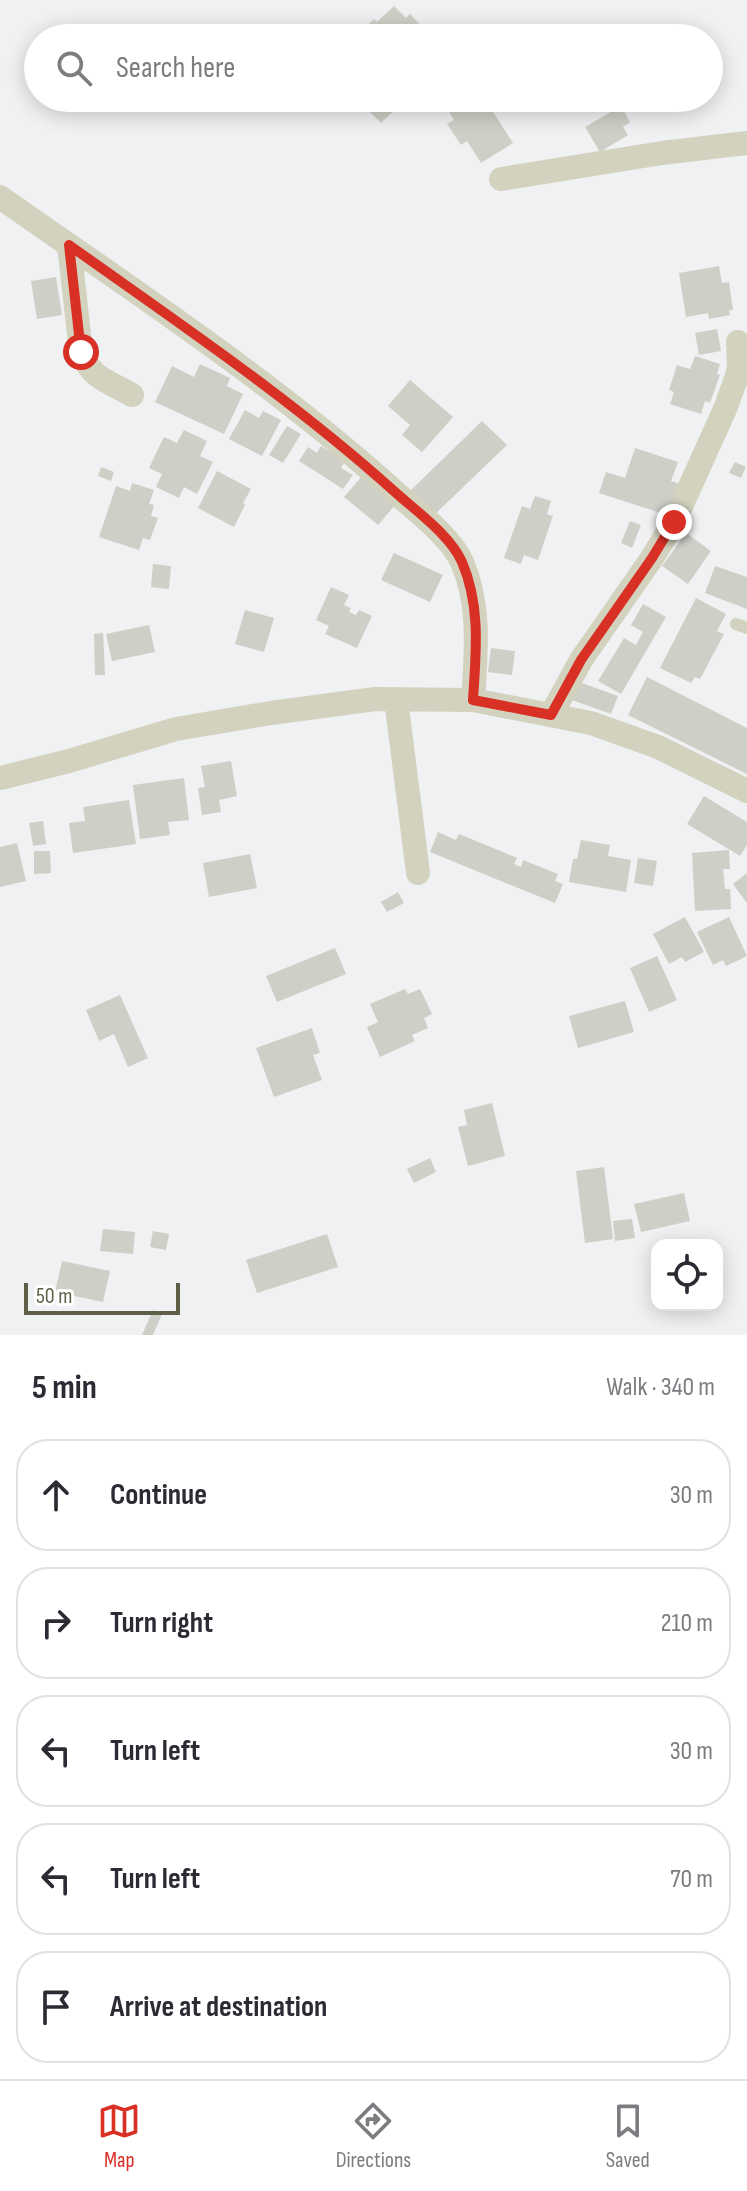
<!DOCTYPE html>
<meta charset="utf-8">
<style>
body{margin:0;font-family:"Sofia Sans Condensed",sans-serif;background:#f7f7f7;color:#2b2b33}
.controls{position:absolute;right:24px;bottom:24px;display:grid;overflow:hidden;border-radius:16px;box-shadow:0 4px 20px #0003}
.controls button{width:72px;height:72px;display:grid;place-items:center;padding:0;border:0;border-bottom:2px solid #e1e1e2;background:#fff;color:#2b2b33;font:40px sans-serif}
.scale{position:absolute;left:24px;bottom:20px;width:156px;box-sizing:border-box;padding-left:8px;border:4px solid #5f5e46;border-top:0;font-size:22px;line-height:28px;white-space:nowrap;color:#5f5e46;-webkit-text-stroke:6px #fff;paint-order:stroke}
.stop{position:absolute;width:24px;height:24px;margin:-18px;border:6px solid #d93025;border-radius:50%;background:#fff}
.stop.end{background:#d93025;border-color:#fff;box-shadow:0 2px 8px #0008}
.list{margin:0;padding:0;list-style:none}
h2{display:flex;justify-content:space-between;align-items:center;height:104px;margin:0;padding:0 32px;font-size:34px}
h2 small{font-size:26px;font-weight:400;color:#7c7c81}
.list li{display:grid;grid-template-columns:52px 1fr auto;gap:24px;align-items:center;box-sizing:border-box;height:112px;margin:0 16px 16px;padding:0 16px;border:2px solid #e1e1e2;border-radius:32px}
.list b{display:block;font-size:30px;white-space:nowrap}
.list em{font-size:26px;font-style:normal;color:#7c7c81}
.icon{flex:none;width:44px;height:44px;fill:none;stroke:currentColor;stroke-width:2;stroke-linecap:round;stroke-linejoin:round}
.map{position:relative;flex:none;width:747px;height:1335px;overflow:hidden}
.search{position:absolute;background:#fff;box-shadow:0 4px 20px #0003;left:24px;right:24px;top:24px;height:88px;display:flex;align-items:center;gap:20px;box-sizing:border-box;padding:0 28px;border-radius:44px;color:#7c7c81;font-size:30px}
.sheet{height:744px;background:#fff}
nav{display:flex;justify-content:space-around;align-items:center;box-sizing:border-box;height:112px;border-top:2px solid #e1e1e2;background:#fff;font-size:22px;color:#7c7c81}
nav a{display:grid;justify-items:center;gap:4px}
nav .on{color:#d93025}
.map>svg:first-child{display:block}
</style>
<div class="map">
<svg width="747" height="1335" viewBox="0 0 747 1335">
<rect width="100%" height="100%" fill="#eff1f2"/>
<path fill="#cecfc6" d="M394 6 406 18 410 14 428 33 422 38H354L374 19 377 22Z
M356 98H408L381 123Z
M460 98H484L513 143 481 163 467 141 461 145 447 124 454 120 446 107Z
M621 106 630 122 623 127 628 135 600 152 585 127Z
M719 266 722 283 729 282 733 310H729L730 315 709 319 708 313 686 317 679 273Z
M56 277 62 315 37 319 31 281Z
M717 329 721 351 699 355 695 333Z
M695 356 720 364 717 374 720 375 710 403 705 401 701 414 670 404 674 392 669 390 677 365 690 369Z
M200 364 230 378 227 386 243 394 224 434 155 402 172 366 194 377Z
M410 380 453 417 422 452 402 435 410 425 388 406Z
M245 410 259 418 263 411 281 420 262 456 229 439Z
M482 421 507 445 433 516 409 492Z
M287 426 301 434 283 463 269 455Z
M184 430 207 441 200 456 213 462 197 494 184 487 179 498 156 487 162 474 149 468 164 437 177 443Z
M321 446 345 461 341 468 353 475 343 489 299 461 308 447 317 453Z
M635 448 678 462 671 481 680 484 670 516 599 493 606 472 625 478Z
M735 462 746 467 741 478 729 473Z
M101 467 114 472 111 481 98 476Z
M217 471 251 489 243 503 245 505 234 527 198 508Z
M362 476 396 504 378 525 344 497Z
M132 483 154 490 149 504 154 505 151 516 158 518 150 540 143 538 139 550 99 537 116 486 130 491Z
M535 496 551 501 547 514 553 516 538 560 524 555 521 564 504 558 522 506 530 509Z
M630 521 641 525 632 548 621 543Z
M686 533 711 551 688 584 662 566Z
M394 553 443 575 430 602 381 580Z
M153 564 171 566 169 589 151 587Z
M715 566 747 577V609L705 593Z
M331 587 349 595 344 605 351 608 349 612 356 615 359 610 372 616 357 648 325 634 329 626 316 620Z
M696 598 726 614 717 631 724 634 700 679 695 677 691 683 660 668Z
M643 604 666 617 621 694 598 681 624 638 636 645 643 632 631 625Z
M245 610 274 618 264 652 235 644Z
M149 625 155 652 112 661 106 634Z
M103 633 105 675H95L94 634Z
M491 648 515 651 512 675 488 672Z
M647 677 747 728V774L628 715Z
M579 682 618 696 611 714 572 700Z
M231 761 237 796 219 800 221 812 202 815 198 788 205 787 201 766Z
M184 778 189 820 168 822 170 835 140 839 133 785Z
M704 796 747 822V845L740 856 687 824Z
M129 800 136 844 73 853 69 823 85 821 83 807Z
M43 821 46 844 33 846 29 823Z
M438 832 456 840 459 834 517 858 514 864 521 867 523 860 558 874 555 881 563 884 555 903 430 852Z
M581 840 610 845 608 856 631 860 626 892 569 882 573 859H577Z
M17 843 26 881 0 887V847Z
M729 850 730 869H723L725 889H730L731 909 695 911 692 853Z
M34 851H50L51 873 34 874Z
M250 854 257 888 209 897 203 863Z
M638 858 657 861 653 886 634 883Z
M747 873V903L733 884Z
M398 892 404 903 387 912 381 902Z
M685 917 704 952 685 962 682 957 669 964 653 934Z
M729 917 747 956 726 966 723 960 713 965 697 932Z
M335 948 346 974 277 1002 266 976Z
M657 956 677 1000 649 1012 630 968Z
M405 989 408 994 420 989 432 1014 424 1018 428 1028 412 1035 415 1041 380 1057 367 1027 378 1022 370 1004Z
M120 995 148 1058 128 1067 114 1034 99 1041 86 1010Z
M625 1001 634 1032 578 1048 569 1016Z
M312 1028 320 1053 313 1055 322 1080 274 1097 256 1048Z
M492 1103 505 1156 468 1166 458 1127 467 1125 464 1110Z
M430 1158 436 1172 414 1183 407 1169Z
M604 1167 613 1239 585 1243 576 1171Z
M684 1193 690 1221 641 1232 634 1204Z
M632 1219 635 1238 615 1241 613 1221Z
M103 1229 135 1232 133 1254 100 1251Z
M153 1231 169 1234 166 1250 150 1247Z
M327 1234 338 1267 257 1293 246 1260Z
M62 1261 110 1271 103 1302 55 1292Z
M153 1310 162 1314 153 1335H142Z"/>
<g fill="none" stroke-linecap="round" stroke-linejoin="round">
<path stroke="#d3d2bf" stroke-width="12" d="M736 624 747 628"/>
<path stroke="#d3d2bf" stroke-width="24" d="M501 179 662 153 747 143
M0 197C134 291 273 382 395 492 416 511 450 536 462 562 481 606 476 653 473 700
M69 245 81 352C93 380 106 380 132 395
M396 699 418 873
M551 715 581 660 652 558 674 522 725 409 736 379 739 369 738 342
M0 778 69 761 176 729 271 713 375 699 473 700 591 723 658 747 747 791"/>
</g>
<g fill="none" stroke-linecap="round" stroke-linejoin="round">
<path stroke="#d93025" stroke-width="10" d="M81 352 69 245C180 324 293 400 395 492 416 511 450 535 462 562 481 606 476 653 473 700L551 715 581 660 652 558 674 522"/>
</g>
</svg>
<div class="controls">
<button><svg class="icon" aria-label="locate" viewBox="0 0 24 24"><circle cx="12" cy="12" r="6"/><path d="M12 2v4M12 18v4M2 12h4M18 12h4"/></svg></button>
</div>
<div class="scale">50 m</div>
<div class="stop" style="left:81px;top:352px"></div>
<div class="stop end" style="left:674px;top:522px"></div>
<div class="search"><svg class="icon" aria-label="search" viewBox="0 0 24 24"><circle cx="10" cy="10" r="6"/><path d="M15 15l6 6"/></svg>Search here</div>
</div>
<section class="sheet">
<h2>5 min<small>Walk · 340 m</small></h2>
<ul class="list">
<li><svg class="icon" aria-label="ahead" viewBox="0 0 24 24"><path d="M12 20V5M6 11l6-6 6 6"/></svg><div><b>Continue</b></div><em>30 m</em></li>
<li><svg class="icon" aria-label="right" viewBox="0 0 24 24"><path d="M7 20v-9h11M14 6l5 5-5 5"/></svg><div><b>Turn right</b></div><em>210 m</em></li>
<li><svg class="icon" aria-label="left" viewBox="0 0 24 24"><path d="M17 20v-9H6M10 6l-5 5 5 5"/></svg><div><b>Turn left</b></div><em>30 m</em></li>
<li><svg class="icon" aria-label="left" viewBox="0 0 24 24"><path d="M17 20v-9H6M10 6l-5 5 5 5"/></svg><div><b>Turn left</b></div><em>70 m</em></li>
<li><svg class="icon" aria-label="arrive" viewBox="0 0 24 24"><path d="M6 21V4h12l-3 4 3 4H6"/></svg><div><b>Arrive at destination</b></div></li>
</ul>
</section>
<nav>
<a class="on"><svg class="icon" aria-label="map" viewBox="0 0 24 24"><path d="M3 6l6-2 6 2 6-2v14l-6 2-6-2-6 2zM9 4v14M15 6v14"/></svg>Map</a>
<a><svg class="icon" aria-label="directions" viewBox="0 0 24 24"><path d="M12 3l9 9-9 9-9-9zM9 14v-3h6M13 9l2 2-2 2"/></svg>Directions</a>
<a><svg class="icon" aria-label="saved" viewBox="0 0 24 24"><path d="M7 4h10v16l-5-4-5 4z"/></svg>Saved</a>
</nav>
